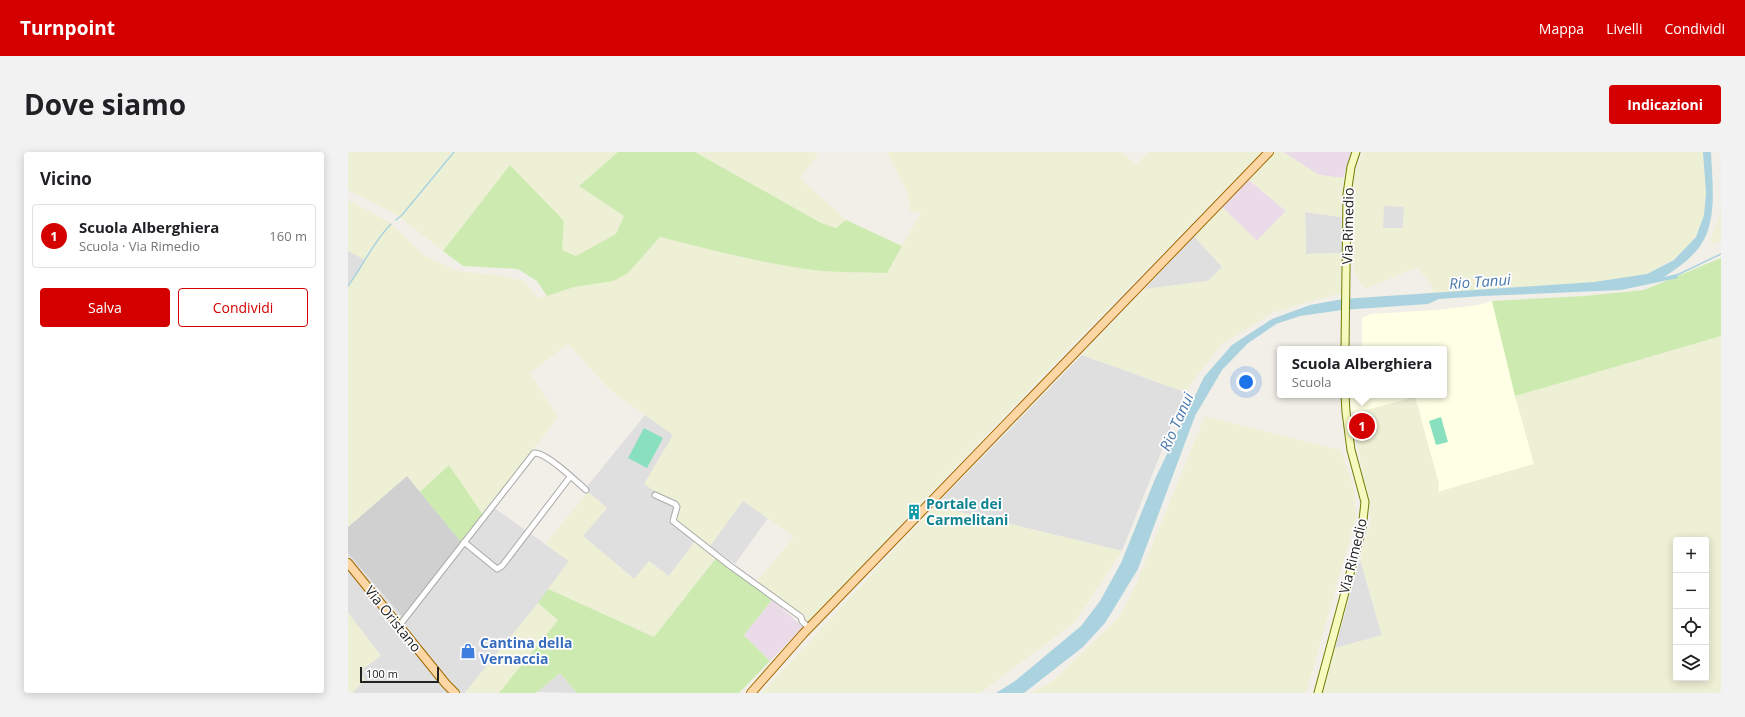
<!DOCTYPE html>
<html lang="it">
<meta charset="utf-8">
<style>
body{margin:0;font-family:"Open Sans",sans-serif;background:#f2f2f2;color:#202124}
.controls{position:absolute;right:12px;bottom:12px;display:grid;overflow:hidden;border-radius:4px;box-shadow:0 2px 10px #0003}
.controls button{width:36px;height:36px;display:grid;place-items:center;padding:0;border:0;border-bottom:1px solid #e0e0e0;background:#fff;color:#202124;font:20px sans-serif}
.scale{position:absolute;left:12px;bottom:10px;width:79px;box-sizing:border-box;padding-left:4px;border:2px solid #222;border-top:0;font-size:11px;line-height:14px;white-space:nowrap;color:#222;-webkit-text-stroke:3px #fff;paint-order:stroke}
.you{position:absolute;left:898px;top:230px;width:14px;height:14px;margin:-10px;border:3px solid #fff;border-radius:50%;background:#1a73e8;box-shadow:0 0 0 6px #1a73e833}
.badge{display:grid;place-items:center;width:26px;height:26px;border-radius:50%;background:#d40000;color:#fff;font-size:13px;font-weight:700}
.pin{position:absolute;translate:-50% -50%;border:2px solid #fff;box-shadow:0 1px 4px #0006}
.popup{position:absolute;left:929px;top:194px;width:170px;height:52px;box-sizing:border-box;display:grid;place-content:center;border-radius:4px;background:#fff;filter:drop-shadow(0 1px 3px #0005);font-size:13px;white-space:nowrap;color:#757577}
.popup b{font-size:15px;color:#202124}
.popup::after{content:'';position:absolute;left:50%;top:100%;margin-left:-8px;border:8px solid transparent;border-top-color:#fff}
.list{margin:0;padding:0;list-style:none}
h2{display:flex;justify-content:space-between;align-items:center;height:52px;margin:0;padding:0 16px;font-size:17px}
h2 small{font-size:13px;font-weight:400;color:#757577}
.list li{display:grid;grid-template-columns:26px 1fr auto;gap:12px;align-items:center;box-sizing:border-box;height:64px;margin:0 8px 8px;padding:0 8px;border:1px solid #e0e0e0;border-radius:4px}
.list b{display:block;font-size:15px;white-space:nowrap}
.list p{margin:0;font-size:13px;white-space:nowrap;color:#757577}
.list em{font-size:13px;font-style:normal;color:#757577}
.actions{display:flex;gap:8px;padding:12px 16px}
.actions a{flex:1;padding:9px 0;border:1px solid #d40000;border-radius:4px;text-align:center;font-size:14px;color:#d40000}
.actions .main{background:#d40000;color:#fff}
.icon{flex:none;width:22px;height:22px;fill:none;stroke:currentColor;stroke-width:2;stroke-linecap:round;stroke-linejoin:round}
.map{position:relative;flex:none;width:1373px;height:541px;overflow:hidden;border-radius:4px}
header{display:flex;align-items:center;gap:24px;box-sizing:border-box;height:56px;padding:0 20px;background:#d40000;color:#fff}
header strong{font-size:19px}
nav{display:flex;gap:22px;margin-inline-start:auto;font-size:14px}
.intro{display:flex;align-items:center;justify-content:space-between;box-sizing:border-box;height:96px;padding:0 24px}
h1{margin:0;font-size:28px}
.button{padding:10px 18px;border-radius:4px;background:#d40000;color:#fff;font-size:14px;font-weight:700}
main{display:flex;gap:24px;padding:0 24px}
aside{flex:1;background:#fff;border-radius:4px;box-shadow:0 2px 10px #0003}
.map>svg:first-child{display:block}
</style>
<header>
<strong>Turnpoint</strong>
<nav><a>Mappa</a><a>Livelli</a><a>Condividi</a></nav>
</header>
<div class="intro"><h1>Dove siamo</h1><a class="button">Indicazioni</a></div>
<main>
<aside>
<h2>Vicino<small></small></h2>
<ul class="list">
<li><span class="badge">1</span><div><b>Scuola Alberghiera</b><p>Scuola · Via Rimedio</p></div><em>160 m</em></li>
</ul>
<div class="actions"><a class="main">Salva</a><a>Condividi</a></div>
</aside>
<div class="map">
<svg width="1373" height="541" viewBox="0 0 1373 541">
<rect width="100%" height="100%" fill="#f2efe9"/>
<path fill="#e0dfdf" d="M1035 54H1056L1055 76H1035Z
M957 60 993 65 995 101 958 102Z
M846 84 874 115 860 129 797 137Z
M0 99 17 107 10 121 0 134Z
M734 203 837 240 774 399 587 354Z
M297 263 326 283 331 355 348 388 321 424 286 427 235 384 259 356 237 337Z
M59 324 142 353 221 409 187 456 117 541H4L17 528 11 519 33 504 0 461V375Z
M395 348 420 366 387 412 362 394Z
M1012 407 1034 484 987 496Z
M212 521 229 541 189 540Z"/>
<path fill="#ebdbe8" d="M935 0H1004L995 26 971 23Z
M900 27 938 59 909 89 873 54Z
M424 448 455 475 422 509 396 483Z"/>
<path fill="#ffffe5" d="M1144 149 1186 312 1090 340 1070 253 1007 261 1003 259 1002 243H1096V197H1013L1014 193V166L1023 162 1088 158 1131 153Z"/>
<path fill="#d0d0d0" d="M59 324 113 390 54 464 0 401V375Z"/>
<path fill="#eef0d5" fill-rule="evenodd" d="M0 0H270L231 34 276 64 268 82 228 105 214 98 162 13 95 99 49 63 0 38Z
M347 0H467L470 3 452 26 498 68 488 76 473 71Z
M539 0H773L788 13 801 0H914L715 202 460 470 409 429 446 385 395 349 362 394 371 401 306 485 200 437 221 409 197 392 240 340 259 356 235 384 286 427 301 409 321 424 348 388 320 369 331 355 296 332 325 283 262 238 220 192 182 221 210 265 135 363 101 314 72 340 59 324 0 375V134L10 121 17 108 0 99V48L40 69 77 104 110 119 150 123 176 129 190 146 226 135 298 102 312 85 396 106 466 118 539 120 573 60H562L560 42Z
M924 0H935L971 23 995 26 993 65 957 60 958 102 995 101 993 141 926 160 873 193 837 240 734 203 797 137 860 129 874 115 846 84 873 54 909 89 938 59 900 27Z
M1015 0H1355L1358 41 1356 63 1348 85 1329 105 1299 122 1246 130 1086 141 1083 132 1069 115 1017 137 1008 124 1003 102 1006 23ZM1036 54 1056 55 1055 76H1035Z
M1373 52V89L1363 92V87L1371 65Z
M1373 184V541H973L987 496 1034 483 1012 407 1023 367 1010 295 1007 261 1067 245 1091 332 1090 340 1186 312 1167 244ZM1328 388H1358V526H1328Z
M857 264 993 298 1006 338 1008 365 958 541H683L705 529 771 465 788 432Z
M587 354 774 399 727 470 632 541H414Z
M190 451 210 468 151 541H120L118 539Z
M0 461 33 504 12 519 17 528 4 541H0Z"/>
<path fill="#cdebb0" d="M270 0H347L473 71 488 76 498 68 554 94 539 121C515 120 489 121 465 118 413 111 363 98 312 85L280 121 265 129 226 135 199 144 189 129 170 117 115 114 95 99 162 13 216 69 214 98 228 104 268 82 276 64 231 34Z
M1373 106V184L1167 244 1144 149 1236 144 1296 138Z
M101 313 135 363 113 390 72 340Z
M368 406 424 448 396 483 422 509 391 541H229L212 521 188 541H151L210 468 190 451 200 437 306 485Z"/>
<path fill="#88e0be" d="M1093 265 1100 290 1088 293 1081 269Z
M296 276 315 286 299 316 280 306Z"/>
<path fill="#aad3df" d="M1355 0H1363C1364 31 1371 72 1349 98 1340 109 1328 117 1316 125L1329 122 1330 126 1273 138 1135 144 1091 147 1080 152 994 158 952 164 928 172 899 192 874 218 847 264 790 417 757 471 735 495 676 541H648L667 529 733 474 752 449 773 411 807 327 856 225 884 193 924 167 962 153 995 147 1246 130 1299 122 1326 108 1348 85 1356 63 1358 41Z"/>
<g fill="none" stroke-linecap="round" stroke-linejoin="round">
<path stroke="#aad3df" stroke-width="1.5" d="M48 68 54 63 106 0
M1327 124 1373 102
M0 134C15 114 25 90 43 72"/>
<g stroke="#a9a9a9" stroke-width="7">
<path id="street" d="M307 343 327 352 329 355 325 369 381 413 453 465 454 469 461 476
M116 390 149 417 154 414 222 325
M51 474 186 301C198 300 228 329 238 338"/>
</g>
<g stroke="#707d05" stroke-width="9">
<path id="secondary" d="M997 197 999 42 1003 15 1008 0
M970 541 1014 377 1017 350 1003 298 998 260 997 243"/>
</g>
<g stroke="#a06b00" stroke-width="10">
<path id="primary" d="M0 411 98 532 107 541
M403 541 455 482 921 0"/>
</g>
<use href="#street" stroke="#fff" stroke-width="5"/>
<use href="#secondary" stroke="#f7fabf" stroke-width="7"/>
<use href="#primary" stroke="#fcd6a4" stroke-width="8"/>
</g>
<defs>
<g id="building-bare" transform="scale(1.2)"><path d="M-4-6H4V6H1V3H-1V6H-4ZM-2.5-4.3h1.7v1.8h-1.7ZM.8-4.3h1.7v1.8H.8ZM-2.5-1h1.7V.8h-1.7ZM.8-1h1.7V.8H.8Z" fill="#0f9aa8" stroke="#fff" stroke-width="2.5" paint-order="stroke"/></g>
<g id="shop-bare" transform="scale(1.2)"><path d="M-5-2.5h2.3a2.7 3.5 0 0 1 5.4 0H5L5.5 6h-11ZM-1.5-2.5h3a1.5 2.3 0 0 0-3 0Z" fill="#3f7fe0" stroke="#fff" stroke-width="2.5" paint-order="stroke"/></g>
</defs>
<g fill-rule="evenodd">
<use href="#building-bare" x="566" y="360"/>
<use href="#shop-bare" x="120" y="499"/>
</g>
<g text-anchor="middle" stroke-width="3.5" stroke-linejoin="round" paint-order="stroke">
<g font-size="14" fill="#222" stroke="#fff">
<text transform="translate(1000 74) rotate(-89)" y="5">Via Rimedio</text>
<text transform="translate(1005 404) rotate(-76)" y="5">Via Rimedio</text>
<text transform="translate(45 467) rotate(51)" y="5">Via Oristano</text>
</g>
<g font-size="14" font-weight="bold" fill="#0d838f" stroke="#fff" text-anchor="start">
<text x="578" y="357">Portale dei<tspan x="578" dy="16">Carmelitani</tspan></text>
</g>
<g font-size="14" font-weight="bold" fill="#366cbe" stroke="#fff" text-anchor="start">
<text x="132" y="496">Cantina della<tspan x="132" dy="16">Vernaccia</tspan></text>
</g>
<g font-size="15" font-style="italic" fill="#4a7aab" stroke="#fff">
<text transform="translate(1132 130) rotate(-4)" y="5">Rio Tanui</text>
<text transform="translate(829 270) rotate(-66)" y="5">Rio Tanui</text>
</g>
</g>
</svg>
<div class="controls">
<button>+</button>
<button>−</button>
<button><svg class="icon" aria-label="locate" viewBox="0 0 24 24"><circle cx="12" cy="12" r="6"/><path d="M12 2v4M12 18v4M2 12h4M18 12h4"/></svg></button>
<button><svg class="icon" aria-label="layers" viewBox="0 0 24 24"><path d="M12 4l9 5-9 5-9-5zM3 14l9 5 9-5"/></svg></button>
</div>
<div class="scale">100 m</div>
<div class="you"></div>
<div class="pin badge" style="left:1014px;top:274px">1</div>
<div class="popup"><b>Scuola Alberghiera</b>Scuola</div>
</div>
</main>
